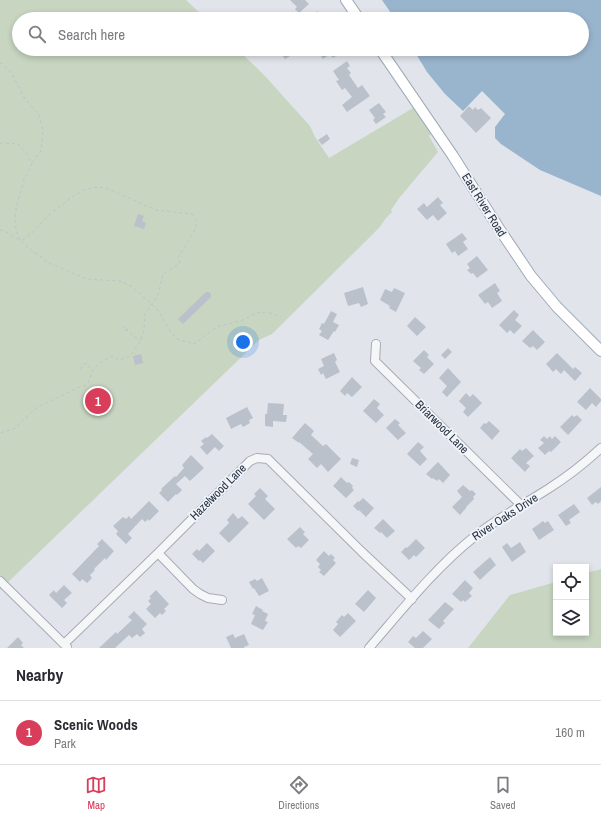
<!DOCTYPE html>
<style>
body{margin:0;font-family:"Archivo Narrow",sans-serif;background:#f7f7f7;color:#2b2b33}
.controls{position:absolute;right:12px;bottom:12px;display:grid;overflow:hidden;border-radius:0px;box-shadow:0 2px 6px #0003}
.controls button{width:36px;height:36px;display:grid;place-items:center;padding:0;border:0;border-bottom:1px solid #e1e1e2;background:#fff;color:#2b2b33;font:20px sans-serif}
.you{position:absolute;left:243px;top:342px;width:14px;height:14px;margin:-10px;border:3px solid #fff;border-radius:50%;background:#1a73e8;box-shadow:0 0 0 6px #1a73e833}
.badge{display:grid;place-items:center;width:26px;height:26px;border-radius:50%;background:#d83d5a;color:#fff;font-size:13px;font-weight:700}
.pin{position:absolute;translate:-50% -50%;border:2px solid #fff;box-shadow:0 1px 4px #0006}
.list{margin:0;padding:0;list-style:none}
h2{display:flex;justify-content:space-between;align-items:center;height:52px;margin:0;padding:0 16px;font-size:17px}
h2 small{font-size:13px;font-weight:400;color:#7c7c81}
.list li{display:grid;grid-template-columns:26px 1fr auto;gap:12px;align-items:center;box-sizing:border-box;height:64px;padding:0 16px;border-top:1px solid #e1e1e2}
.list b{display:block;font-size:15px;white-space:nowrap}
.list p{margin:0;font-size:13px;white-space:nowrap;color:#7c7c81}
.list em{font-size:13px;font-style:normal;color:#7c7c81}
.icon{flex:none;width:22px;height:22px;fill:none;stroke:currentColor;stroke-width:2;stroke-linecap:round;stroke-linejoin:round}
.map{position:relative;flex:none;width:601px;height:648px;overflow:hidden}
.search{position:absolute;background:#fff;box-shadow:0 2px 6px #0003;left:12px;right:12px;top:12px;height:44px;display:flex;align-items:center;gap:10px;box-sizing:border-box;padding:0 14px;border-radius:22px;color:#7c7c81;font-size:15px}
.sheet{height:116px;background:#fff}
nav{display:flex;justify-content:space-around;align-items:center;box-sizing:border-box;height:56px;border-top:1px solid #e1e1e2;background:#fff;font-size:11px;color:#7c7c81}
nav a{display:grid;justify-items:center;gap:2px}
nav .on{color:#d83d5a}
.map>svg:first-child{display:block}
</style>
<div class="map">
<svg width="601" height="648" viewBox="0 0 601 648">
<rect width="100%" height="100%" fill="#e1e5eb"/>
<path fill="#c7d5c1" d="M0 0H186L206 19H19V49H237L264 75 310 126 315 137 329 158 413 108H414L431 134 429 136 438 152 400 197 391 210 392 212 386 218 379 228 272 334 259 340 0 590Z
M601 569V648H468L510 595 556 582V633H586V573Z"/>
<path fill="#99b4cd" d="M382 0H601V196L540 170 501 144 495 138V127L505 114 482 91 463 111 445 94 427 72 413 49H582V19H395Z"/>
<path fill="#bac1cb" d="M290 0H305L309 4 299 13 295 9 297 7Z
M317 11 324 19H308Z
M285 49H292L295 53 285 59 280 52Z
M316 49H345L333 58 330 54 323 59Z
M347 61 350 66 347 68 351 73 349 75 358 88 362 85 370 96 347 112 342 105 352 97 345 88 342 90 336 81 339 80 333 71Z
M379 103 386 112 383 114 386 117 376 124 373 120 375 118 369 110Z
M469 106 473 110 475 107 478 110 481 108 491 118 476 133 460 116Z
M327 134 330 139 322 145 318 140Z
M438 197 443 203 440 205 447 213 438 221 433 215 427 220 417 209 424 203 427 207Z
M138 214 144 216 142 221 146 223 144 229 134 226Z
M462 233 467 239 463 242 468 249 458 256 455 251 452 253 446 244Z
M477 256 488 270 477 278 473 273 471 274 467 270 470 268 467 264Z
M495 283 500 291 497 293 502 301 492 308 488 302 485 304 478 295Z
M363 287 368 304 361 307 359 303 348 306 344 293Z
M394 288 405 293 396 312 389 308 390 306 380 300 385 289 392 292Z
M206 292H209L211 294V297L183 324 178 319Z
M514 310 519 315 515 320 522 326 514 334 510 330 507 333 499 325Z
M331 311 337 314 333 322 339 325 335 332 334 331 328 340 319 335 322 331 319 329 322 323 324 324Z
M415 317 426 327 417 336 407 326Z
M533 330 545 342 537 350 533 346 530 348 522 341Z
M448 348 452 352 445 359 441 355Z
M424 350 429 355 427 357 434 364 424 374 419 370 421 368 413 361Z
M334 353 337 360 335 362 340 372 326 379 323 373 321 375 318 369 324 366 321 359Z
M557 353 573 369 575 367 582 373 575 381 564 370 561 374 556 369 553 372 546 364Z
M141 354 143 363 135 365 133 356Z
M448 368 461 382 447 397 442 392 447 386 439 378Z
M352 377 362 387 352 397 347 393 345 396 340 391Z
M590 388 601 399V401L596 407 592 403 586 410 577 402Z
M466 393 470 397 473 394 482 403 468 417 463 412 466 408 459 401Z
M374 399 380 404 377 408 384 415 376 423 363 411Z
M268 403 284 404 283 415H287L286 422 273 421V427L265 426V414H267Z
M247 407 253 418 249 420 250 423 243 427 241 424 231 429 226 418Z
M572 415 574 417 577 415 582 420 568 435 560 427Z
M395 419 400 423 398 425 406 433 398 440 386 428Z
M489 421 500 431 492 440 480 428 484 423 486 424Z
M305 423 314 431 311 435 323 446 326 444 341 459 328 472 321 464 317 468 308 459 313 454 299 442V443L292 438Z
M212 434 224 446 219 451 215 447 207 455 200 447 204 444 201 441 206 437 207 438Z
M544 436 547 439 550 436 552 439 555 436 561 442 551 452 549 451 545 455 538 448 544 443 540 440Z
M418 442 424 447 420 451 427 459 420 466 407 454Z
M526 448 534 456 526 463 530 466 525 472 511 458 520 449 522 451Z
M191 455 204 468 190 481 185 476 176 484 182 490 177 495 176 494 168 502 159 493 162 490 161 489 175 476 176 477 184 468 182 465Z
M352 458 359 460 357 467 350 464Z
M438 462 450 475 443 483 439 479 437 481 433 478 432 479 426 474Z
M341 477 347 483 349 482 353 486 352 488 354 490 346 498 333 486Z
M463 485 470 491 472 490 476 494 473 497 474 499 466 507V508L460 515 452 507 462 497 457 491Z
M601 487V501L598 504 596 502 592 505 587 498Z
M260 488 268 496 265 499 275 509 264 520 248 504 256 496 254 494Z
M363 498 374 508 366 517 359 510 358 511 353 506 358 501 359 502Z
M149 501 159 511 149 521 148 519 145 522 142 519 128 534 132 538 126 544 116 534 118 531 113 526 123 517 126 519 129 516 131 519Z
M574 504 580 512 569 520 571 523 566 526 558 515Z
M233 513 238 519 242 516 249 523 229 543 219 533 229 523 227 520Z
M383 519 395 531 387 538 381 532 380 533 374 528Z
M543 521 545 523 548 521 554 530 539 540 532 529Z
M300 527 305 532 303 534 309 540 301 548 298 546 296 548 287 539Z
M102 539 114 551 106 560 105 558 94 569 95 570 90 575 92 578 87 583 82 579 80 582 72 574 99 546 97 544Z
M416 539 425 548 416 557 414 555 409 560 401 552 406 547 407 548Z
M520 542 526 552 512 562 502 547 507 543 511 548Z
M207 543 215 551 203 563 200 560 199 561 192 554 197 549 199 551Z
M324 551 329 556 331 554 335 558 333 560 336 563 324 576 319 572 321 570 318 567 320 564 316 560Z
M490 557 496 565 480 580 473 572Z
M262 578 269 591 259 596 254 588 253 589 249 582 255 579 257 581Z
M465 580 473 588 469 593 472 596 465 602 463 600 461 602 452 594Z
M64 585 72 593 64 600 67 603 62 608 49 595 54 590 56 593Z
M156 590 169 604 164 609 166 611 162 615 160 613 155 618 146 609 151 604 148 601 151 598 149 597Z
M368 590 376 598 364 612 355 604Z
M445 602 454 609 443 621 445 623 439 629 428 620Z
M256 606 263 610 262 611 268 614 265 621 268 622 263 630 251 624 255 615 252 614Z
M134 611 147 624 142 629 145 633 140 637 137 634 132 638 129 635 115 648H99L116 632 117 634 132 620 128 617Z
M348 613 356 621 340 637 333 630 338 624 336 622 342 615 344 617Z
M423 631 432 639 423 648H415L408 642 413 636 416 638Z
M233 634 235 638 244 634 249 645 244 647V648H231L226 637Z
M18 637 23 643 21 645 24 648H7Z"/>
<g fill="none" stroke-linecap="round" stroke-linejoin="round">
<g stroke="#a6acb5" stroke-width="10">
<path id="minor" d="M376 344 375 361 521 505
M158 553 193 589 200 594 208 598 222 600
M0 581 67 647
M64 644 158 553 250 461 257 458 268 459 361 551 412 599
M369 648C402 610 435 568 474 537 497 518 523 505 548 489 567 477 585 463 601 448"/>
</g>
<g stroke="#9faab7" stroke-width="12">
<path id="major" d="M346 0 359 19
M380 49 453 156 498 227 531 276 557 307 601 351"/>
</g>
<path stroke="#bfc3c9" stroke-width="1" stroke-dasharray="3 3" stroke-linecap="butt" d="M0 63H2L12 74 25 99 39 115 43 131 41 151 32 163
M0 143 18 144 28 155 32 164 26 176 24 178V181C18 202 9 221 21 241L32 233 49 215 72 197 84 190 97 187 106 188 156 210 192 214 196 220V228L178 258 180 263 163 274 158 295 145 314 144 330 141 340 132 354 128 357 119 360 113 356C94 365 95 365 87 385L77 388 36 408 14 429 0 433
M0 230 4 231 21 241 26 246 49 263 87 279 120 281 131 286 152 304 159 312 171 332 177 339 194 344 218 326 241 321 256 313 267 312 281 317
M127 330H124L123 329V327L126 326 127 328V330L133 336 141 340
M80 369 86 363 92 370"/>
<use href="#minor" stroke="#f4f6f8" stroke-width="8"/>
<use href="#major" stroke="#fff" stroke-width="10"/>
</g>
<g text-anchor="middle" stroke-width="3.5" stroke-linejoin="round" paint-order="stroke">
<g font-size="12" fill="#283343" stroke="#f1f4f8">
<text transform="translate(484 205) rotate(58)" y="4">East River Road</text>
<text transform="translate(442 427) rotate(45)" y="4">Briarwood Lane</text>
<text transform="translate(218 492) rotate(-45)" y="4">Hazelwood Lane</text>
<text transform="translate(505 517) rotate(-33)" y="4">River Oaks Drive</text>
</g>
</g>
</svg>
<div class="controls">
<button><svg class="icon" aria-label="locate" viewBox="0 0 24 24"><circle cx="12" cy="12" r="6"/><path d="M12 2v4M12 18v4M2 12h4M18 12h4"/></svg></button>
<button><svg class="icon" aria-label="layers" viewBox="0 0 24 24"><path d="M12 4l9 5-9 5-9-5zM3 14l9 5 9-5"/></svg></button>
</div>
<div class="you"></div>
<div class="pin badge" style="left:98px;top:401px">1</div>
<div class="search"><svg class="icon" aria-label="search" viewBox="0 0 24 24"><circle cx="10" cy="10" r="6"/><path d="M15 15l6 6"/></svg>Search here</div>
</div>
<section class="sheet">
<h2>Nearby<small></small></h2>
<ul class="list">
<li><span class="badge">1</span><div><b>Scenic Woods</b><p>Park</p></div><em>160 m</em></li>
</ul>
</section>
<nav>
<a class="on"><svg class="icon" aria-label="map" viewBox="0 0 24 24"><path d="M3 6l6-2 6 2 6-2v14l-6 2-6-2-6 2zM9 4v14M15 6v14"/></svg>Map</a>
<a><svg class="icon" aria-label="directions" viewBox="0 0 24 24"><path d="M12 3l9 9-9 9-9-9zM9 14v-3h6M13 9l2 2-2 2"/></svg>Directions</a>
<a><svg class="icon" aria-label="saved" viewBox="0 0 24 24"><path d="M7 4h10v16l-5-4-5 4z"/></svg>Saved</a>
</nav>
